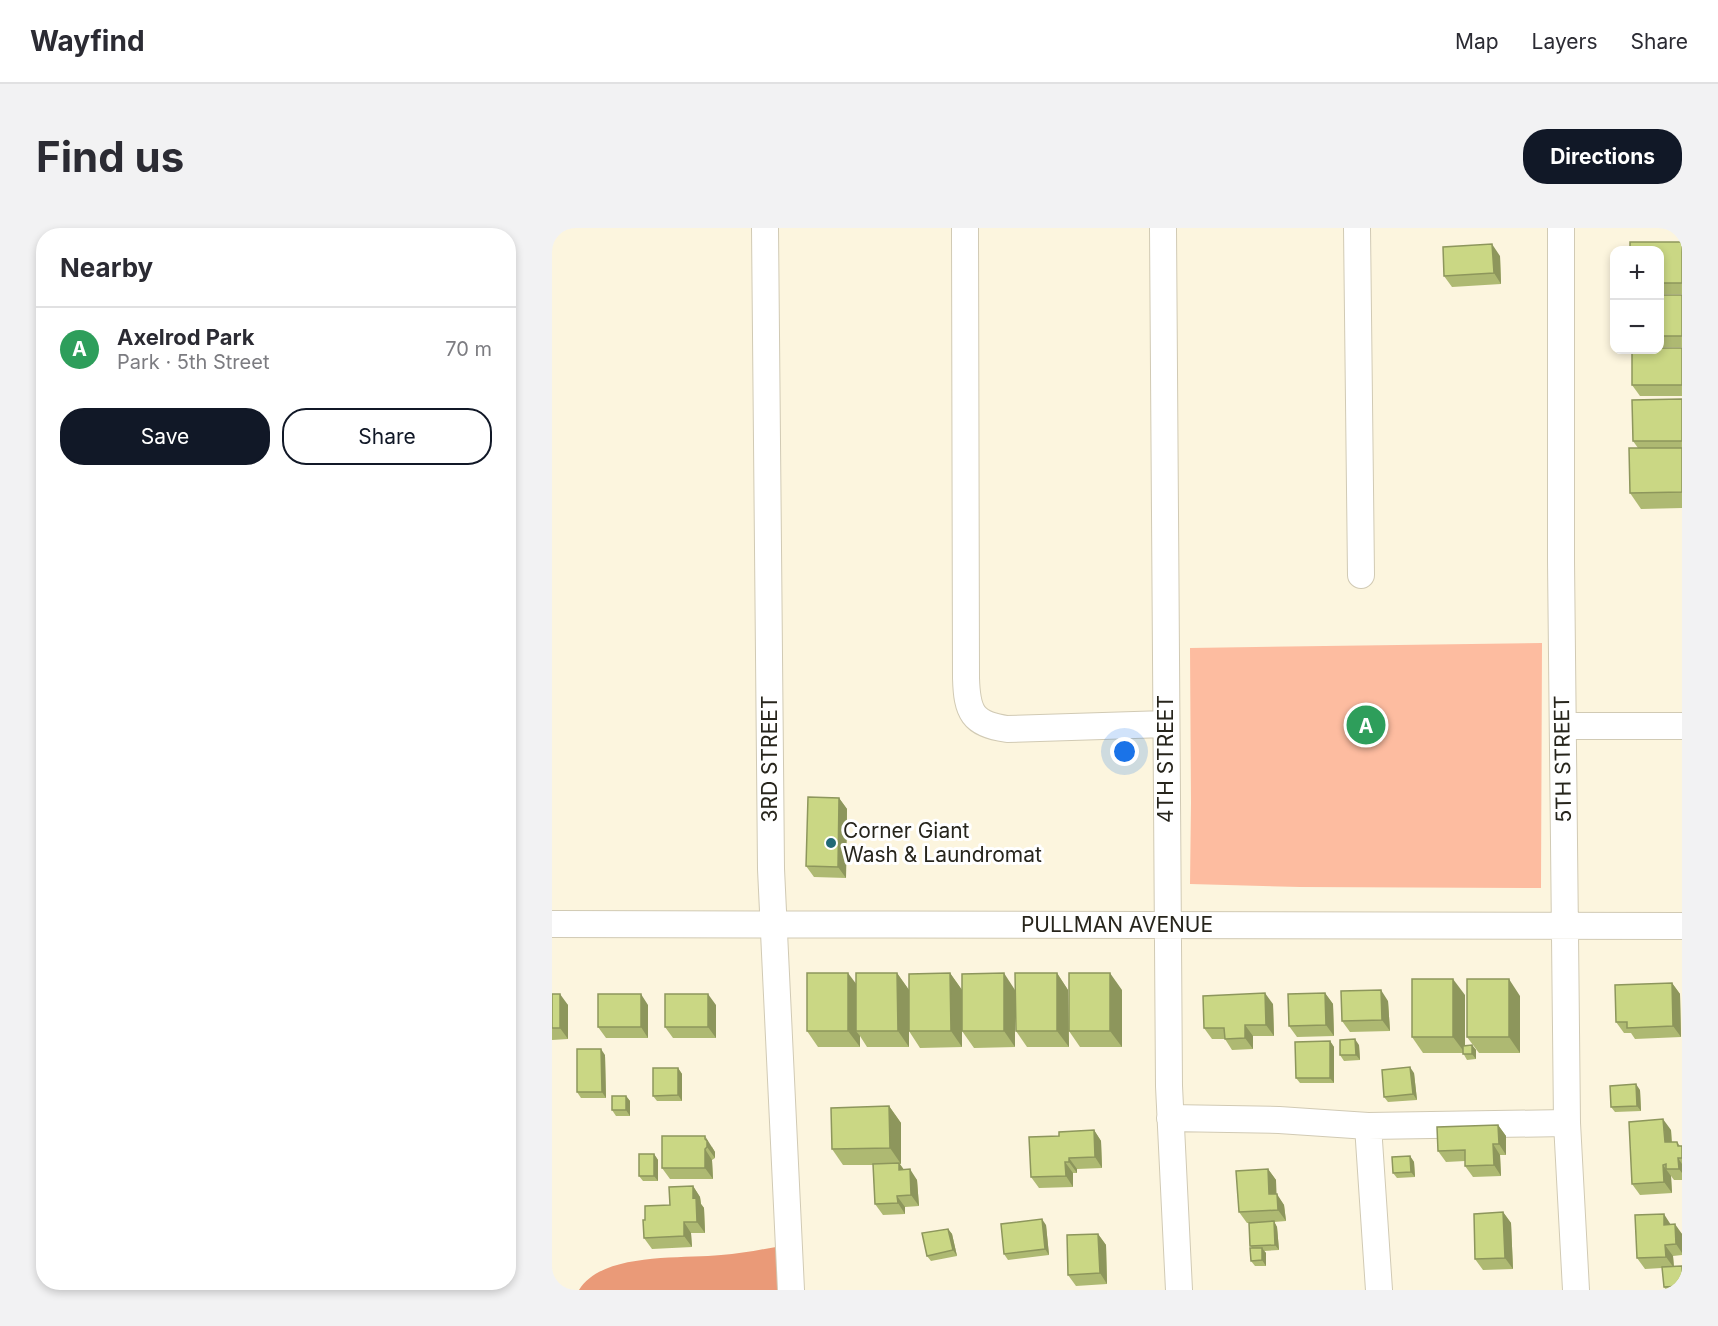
<!DOCTYPE html>
<meta charset="utf-8">
<style>
body{margin:0;font-family:Inter,sans-serif;background:#f2f2f3;color:#2b2b33}
.controls{position:absolute;right:18px;top:18px;display:grid;overflow:hidden;border-radius:12px;box-shadow:0 3px 9px #0003}
.controls button{width:54px;height:54px;display:grid;place-items:center;padding:0;border:0;border-bottom:2px solid #e1e1e2;background:#fff;color:#2b2b33;font:30px sans-serif}
.you{position:absolute;left:573px;top:524px;width:21px;height:21px;margin:-15px;border:4px solid #fff;border-radius:50%;background:#1a73e8;box-shadow:0 0 0 9px #1a73e833}
.badge{display:grid;place-items:center;width:39px;height:39px;border-radius:50%;background:#111827;color:#fff;font-size:20px;font-weight:700}
.pin{position:absolute;translate:-50% -50%;border:3px solid #fff;box-shadow:0 2px 6px #0006}
.list{margin:0;padding:0;list-style:none}
h2{display:flex;justify-content:space-between;align-items:center;height:78px;margin:0;padding:0 24px;font-size:26px}
h2 small{font-size:20px;font-weight:400;color:#7c7c81}
.list li{display:grid;grid-template-columns:39px 1fr auto;gap:18px;align-items:center;box-sizing:border-box;height:84px;padding:0 24px;border-top:2px solid #e1e1e2}
.list b{display:block;font-size:22px;white-space:nowrap}
.list p{margin:0;font-size:20px;white-space:nowrap;color:#7c7c81}
.list em{font-size:20px;font-style:normal;color:#7c7c81}
.actions{display:flex;gap:12px;padding:18px 24px}
.actions a{flex:1;padding:14px 0;border:2px solid #111827;border-radius:24px;text-align:center;font-size:21px;color:#111827}
.actions .main{background:#111827;color:#fff}
.map{position:relative;flex:none;width:1130px;height:1062px;overflow:hidden;border-radius:24px}
header{display:flex;align-items:center;gap:36px;box-sizing:border-box;height:84px;padding:0 30px;background:#fff;border-bottom:2px solid #e1e1e2}
header strong{font-size:28px}
nav{display:flex;gap:33px;margin-inline-start:auto;font-size:21px}
.intro{display:flex;align-items:center;justify-content:space-between;box-sizing:border-box;height:144px;padding:0 36px}
h1{margin:0;font-size:42px}
.button{padding:15px 27px;border-radius:24px;background:#111827;color:#fff;font-size:21px;font-weight:700}
main{display:flex;gap:36px;padding:0 36px}
aside{flex:1;background:#fff;border-radius:24px;box-shadow:0 3px 9px #0003}
.map>svg:first-child{display:block}
</style>
<header>
<strong>Wayfind</strong>
<nav><a>Map</a><a>Layers</a><a>Share</a></nav>
</header>
<div class="intro"><h1>Find us</h1><a class="button">Directions</a></div>
<main>
<aside>
<h2>Nearby<small></small></h2>
<ul class="list">
<li><span class="badge" style="background:#2e9e5b">A</span><div><b>Axelrod Park</b><p>Park · 5th Street</p></div><em>70 m</em></li>
</ul>
<div class="actions"><a class="main">Save</a><a>Share</a></div>
</aside>
<div class="map">
<svg width="1130" height="1062" viewBox="0 0 1130 1062">
<rect width="100%" height="100%" fill="#fcf5de"/>
<path fill="#fdbca0" d="M990 415 989 660 748 659 638 656 639 575 638 420Z"/>
<path fill="#ea9a78" d="M224 1019 226 1062H27C50 1024 129 1031 169 1027 188 1026 206 1022 224 1019Z"/>
<g fill="none" stroke-linecap="round" stroke-linejoin="round">
<g stroke="#d1cab4" stroke-width="28">
<path id="minor" d="M213 0 219 641 239 1062
M413 0 414 450C415 484 420 496 455 501L614 496
M611 0 617 858 627 1062
M805 0 809 347
M1009 0V333L1015 895 1024 1062
M1011 498H1130
M0 696 1130 698
M618 890 727 892 816 898 1015 895
M816 898 827 1062"/>
</g>
<use href="#minor" stroke="#fff" stroke-width="26"/>
</g>
<path fill="#aeb972" d="M1130 14V66H1107V22Z
M948 28 949 56 900 59 892 48Z
M1107 67H1130V119H1107Z
M1130 120V168H1088L1080 157Z
M1130 171V280L1089 281 1078 265 1086 220 1081 213Z
M287 570 295 581 294 650 262 649 254 638Z
M345 745 357 762V819H315L308 808V819H266L255 803 304 756Z
M398 745 410 762V819L368 820 357 803Z
M452 745 463 819 422 820 410 803Z
M505 745 516 762 517 819H475L464 803Z
M1120 755 1128 766 1129 809 1083 811 1079 805H1072L1064 794Z
M570 762V819H528L517 803Z
M773 765 781 776 782 808 745 809 737 798Z
M0 766 16 777V811L0 812Z
M913 767V817H920L924 822V831L915 832 911 825H871L860 809Z
M968 768V825H927L915 809Z
M836 773 838 803 798 804 790 793Z
M721 776 722 808H701V821L680 822 673 811H660L652 800Z
M96 777V810H54L46 799Z
M164 777V810H121L113 799Z
M778 813 782 819V855H748L744 850Z
M807 817 808 832 792 833 788 827Z
M53 827 54 870H29L25 864Z
M126 840 130 846V873H105L101 868Z
M862 845 865 872 836 874 832 869Z
M1088 862 1089 883 1063 884 1059 879Z
M74 868 78 873V888H64L60 882Z
M337 878 349 895V936H348L352 942 365 952 367 978 353 979V986L331 987 323 976 321 937H291L280 921Z
M946 897 954 908V927H948L949 948 921 949 913 938V933L894 934 886 923Z
M542 902 549 913 550 940 525 941V945H521V959L487 960 479 949 507 908Z
M1119 902 1120 914H1125L1128 918H1130V952H1122L1119 948 1120 965 1088 967 1080 956Z
M110 908 160 919 163 924V930L160 932 161 951H118L110 940Z
M102 926 106 932V953H91L87 948Z
M858 928 862 934 863 949 845 950 841 945Z
M716 941 724 952V966L732 977 734 993 722 994 725 999 727 1022 712 1023 714 1025V1038H703L699 1033 700 1020 698 1018 697 995H695L687 984Z
M141 958 148 969 149 976 152 980 153 1005H139L140 1019 100 1021 92 1010 93 992 118 977Z
M951 984 959 995 961 1041 931 1042 923 1031Z
M1119 996 1130 1006V1027L1121 1028 1122 1039 1130 1038V1062H1114L1112 1059 1110 1040 1093 1041 1085 1030Z
M494 997 497 1027 456 1032 452 1026Z
M396 1001 400 1006 405 1028 379 1033 375 1028Z
M546 1006 554 1017 555 1056 524 1058 516 1047Z"/>
<path fill="#8d965c" d="M940 16 948 28 949 56 942 45Z
M287 570 295 581 294 650 286 639Z
M296 745 308 761 304 803 308 808V819L296 803Z
M345 745 357 762V819L346 803Z
M398 745 410 762V819L399 803Z
M452 745 463 762V819L452 803Z
M505 745 516 762 517 819 505 803Z
M558 745 570 762V819L558 803Z
M901 751 913 767V825L901 809Z
M957 751 968 768V825L957 809Z
M1120 755 1128 766 1129 809 1121 798Z
M829 762 836 773 838 803 830 792Z
M713 765 721 776 722 808 714 797Z
M773 765 781 776 782 808 774 797Z
M8 766 16 777V811L8 800Z
M89 766 96 777V810L89 799Z
M156 766 164 777V810L156 799Z
M693 797 701 808V821L693 810Z
M803 811 807 817 808 832 804 827Z
M778 813 782 819V855L778 850Z
M920 817 924 822V831L920 826Z
M49 821 53 827 54 870 50 864Z
M858 839 862 845 865 872 861 866Z
M126 840 130 846V873L126 867Z
M1084 856 1088 862 1089 883 1085 878Z
M74 868 78 873V888L74 882Z
M337 878 349 895V936L338 920Z
M1111 891 1119 902 1120 925 1113 914Z
M946 897 954 908V927L947 916Z
M542 902 549 913 550 940 543 929Z
M153 908 163 924V930L155 919Z
M941 916 948 927 949 948 942 937Z
M153 921 160 932 161 951 153 940Z
M102 926 106 932V953L102 948Z
M858 928 862 934 863 949 859 944Z
M517 930 525 941V945L517 934Z
M1126 930 1130 936V945L1127 941Z
M513 934 521 945V959L514 948Z
M347 935 355 946 347 942Z
M1111 937 1119 948 1120 965 1112 954Z
M358 941 365 952 367 978 359 967Z
M716 941 724 952 725 977 717 966Z
M141 958 148 969 149 976 152 980 153 1005 145 994 141 970Z
M725 966 732 977 734 993 726 982Z
M345 968 353 979V986L346 975Z
M951 984 959 995 961 1041 953 1030Z
M1112 986 1119 997H1112Z
M490 991 494 997 497 1027 493 1021Z
M722 993 725 999 727 1022 723 1017Z
M132 994 139 1005 140 1019 132 1008Z
M1123 996 1130 1006V1025L1124 1016Z
M396 1001 400 1006 405 1028 401 1022Z
M546 1006 554 1017 555 1056 548 1045Z
M1113 1017 1121 1028 1122 1040 1114 1029Z
M710 1020 714 1025V1038L710 1032Z"/>
<path fill="#cad784" stroke="#8d965c" stroke-width="1.5" d="M1078 14H1130V55H1107V22H1078Z
M940 16 942 45 892 48 891 19Z
M1107 67H1130V108H1107Z
M1107 120H1130V157H1080V122H1107Z
M1130 171V213H1081L1080 172Z
M1077 220H1130V264L1078 265Z
M256 569 287 570 286 639 254 638Z
M255 745H296V803H255Z
M304 745H345L346 803H304Z
M398 745 399 803H357V746Z
M452 745V803H410V746Z
M463 745H505V803H464Z
M517 745H558V803H517Z
M860 751H901V809H860Z
M915 751H957V809H915Z
M1120 755 1121 798 1075 800V794H1064L1063 757Z
M829 762 830 792 790 793 789 763Z
M713 765 714 797H693V810L673 811 672 800H652L651 768Z
M773 765 774 797 737 798 736 766Z
M0 766H8V800H0Z
M46 766H89V799H46Z
M113 766H156V799H113Z
M803 811 804 827H788V812Z
M778 813V850H744L743 814Z
M920 817V826H911V818Z
M25 821H49L50 864H25Z
M858 839 861 866 832 869 830 842Z
M101 840H126V867L101 868Z
M1084 856 1085 878 1059 879 1058 858Z
M60 868H74V882H60Z
M337 878 338 920 280 921 279 880Z
M1111 891 1113 914H1125L1126 918H1130V930H1126L1127 941H1114V936L1111 937 1112 954 1080 956 1077 894Z
M946 897 947 916H941L942 937 913 938V922L886 923 885 899Z
M542 902 543 929 517 930V934H513L514 948 479 949 477 909 507 908V904Z
M110 908H153V911L155 913V919L153 921V940H110Z
M87 926H102V948H87Z
M858 928 859 944 841 945 840 929Z
M347 935V942L358 941 359 967 345 968 346 975 323 976 321 936Z
M716 941 717 966H725L726 982 687 984 684 943Z
M141 958V970L144 969 145 994H132V1008L92 1010 91 992H93V978L118 977 117 959Z
M951 984 953 1030 923 1031 922 986Z
M1112 986V997L1123 996 1124 1016 1113 1017 1114 1029 1085 1030 1083 987Z
M490 991 493 1021 452 1026 449 996Z
M722 993 723 1017 698 1018 697 995Z
M396 1001 401 1022 375 1028 370 1005Z
M546 1006 548 1045 516 1047 515 1007Z
M698 1020H710V1032L699 1033Z
M1130 1038V1058L1112 1059 1110 1039Z"/>
<circle fill="#216976" stroke="#fff" stroke-width="2" cx="279" cy="615" r="6"/>
<g text-anchor="middle" stroke-width="6" stroke-linejoin="round" paint-order="stroke">
<g font-size="21" fill="#27251c" stroke="#fff">
<text transform="translate(218 531) rotate(-90)" y="7">3RD STREET</text>
<text transform="translate(614 531) rotate(-90)" y="7">4TH STREET</text>
<text transform="translate(1011 531) rotate(-91)" y="7">5TH STREET</text>
<text x="565" y="704">PULLMAN AVENUE</text>
</g>
<g font-size="21" fill="#27251c" stroke="#fff" text-anchor="start">
<text x="291" y="610">Corner Giant<tspan x="291" dy="24">Wash &amp; Laundromat</tspan></text>
</g>
</g>
</svg>
<div class="controls">
<button>+</button>
<button>−</button>
</div>
<div class="you"></div>
<div class="pin badge" style="left:814px;top:497px;background:#2e9e5b">A</div>
</div>
</main>
